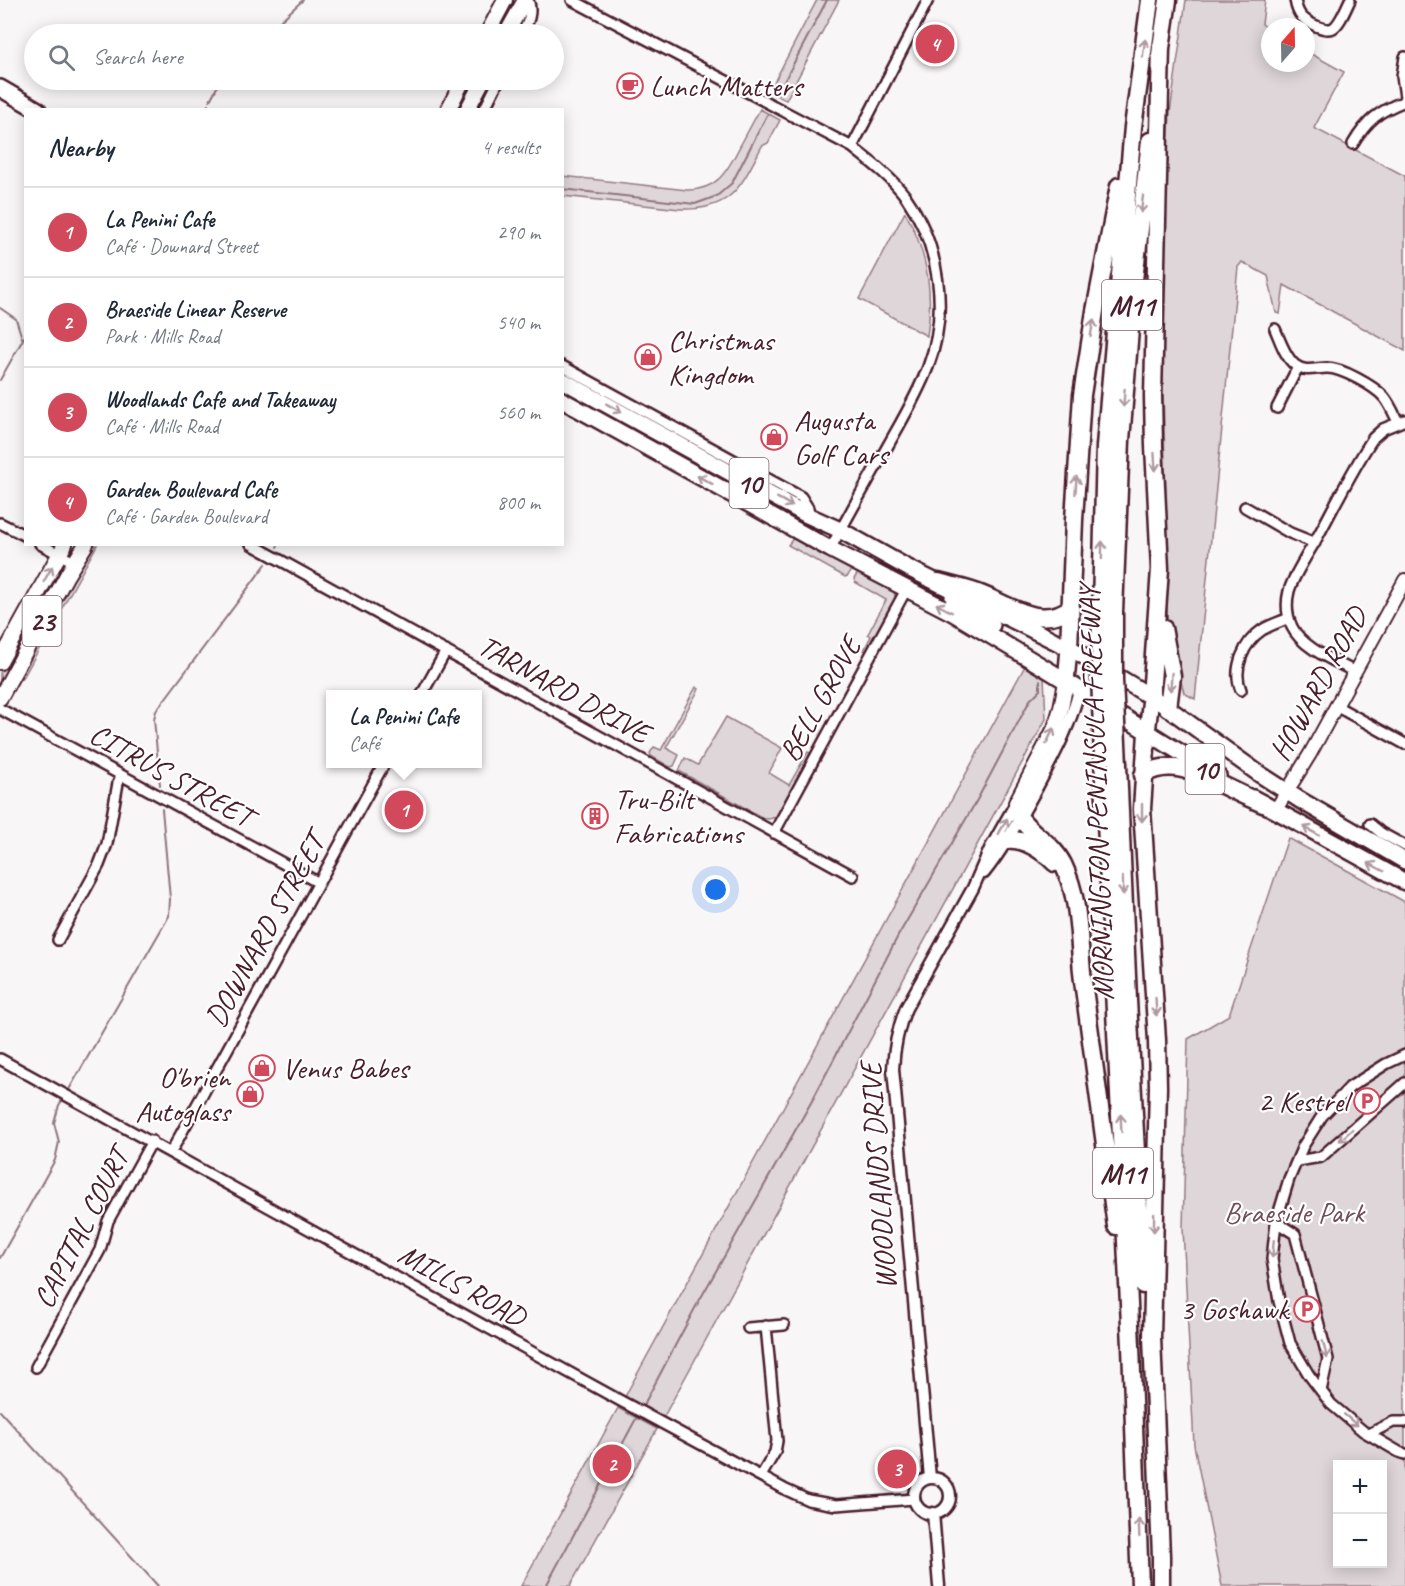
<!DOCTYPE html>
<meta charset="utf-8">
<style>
body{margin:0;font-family:Caveat,sans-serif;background:#f6f6f7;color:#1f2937}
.controls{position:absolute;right:18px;bottom:18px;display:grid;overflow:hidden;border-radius:0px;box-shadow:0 3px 15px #0003}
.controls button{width:54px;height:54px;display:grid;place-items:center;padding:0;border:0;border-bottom:2px solid #e0e1e3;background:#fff;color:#1f2937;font:30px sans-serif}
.compass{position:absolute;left:1261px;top:18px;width:54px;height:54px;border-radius:50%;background:#fff;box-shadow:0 3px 15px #0003;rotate:20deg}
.you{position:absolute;left:716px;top:890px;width:21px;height:21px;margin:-15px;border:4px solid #fff;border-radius:50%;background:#1a73e8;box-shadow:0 0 0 9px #1a73e833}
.badge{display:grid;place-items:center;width:39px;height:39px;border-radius:50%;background:#d1495b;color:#fff;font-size:20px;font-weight:700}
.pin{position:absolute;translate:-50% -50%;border:3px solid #fff;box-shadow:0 2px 6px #0006}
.popup{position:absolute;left:326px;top:690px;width:156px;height:78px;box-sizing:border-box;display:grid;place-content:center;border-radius:0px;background:#fff;filter:drop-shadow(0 2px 4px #0005);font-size:20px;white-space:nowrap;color:#747a83}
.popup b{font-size:22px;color:#1f2937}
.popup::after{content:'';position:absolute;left:50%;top:100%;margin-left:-12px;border:12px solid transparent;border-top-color:#fff}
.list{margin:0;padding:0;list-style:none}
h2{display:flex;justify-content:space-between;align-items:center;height:78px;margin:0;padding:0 24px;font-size:26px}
h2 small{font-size:20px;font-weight:400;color:#747a83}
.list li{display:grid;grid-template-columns:39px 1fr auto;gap:18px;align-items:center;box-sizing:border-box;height:90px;padding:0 24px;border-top:2px solid #e0e1e3}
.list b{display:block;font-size:22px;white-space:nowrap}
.list p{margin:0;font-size:20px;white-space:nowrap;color:#747a83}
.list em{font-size:20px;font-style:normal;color:#747a83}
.icon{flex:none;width:33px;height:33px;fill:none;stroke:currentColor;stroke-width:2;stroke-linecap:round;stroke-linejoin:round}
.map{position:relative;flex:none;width:1405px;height:1586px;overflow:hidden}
.search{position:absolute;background:#fff;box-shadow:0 3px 15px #0003;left:24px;top:24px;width:540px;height:66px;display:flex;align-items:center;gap:15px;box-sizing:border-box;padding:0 21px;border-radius:33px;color:#747a83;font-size:22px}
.panel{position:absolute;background:#fff;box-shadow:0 3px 15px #0003;left:24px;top:108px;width:540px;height:438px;border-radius:0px}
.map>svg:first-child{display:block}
</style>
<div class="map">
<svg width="1405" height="1586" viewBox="0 0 1405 1586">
<rect width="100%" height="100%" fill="#f8f6f7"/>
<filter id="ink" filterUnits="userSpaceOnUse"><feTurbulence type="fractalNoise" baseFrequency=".0167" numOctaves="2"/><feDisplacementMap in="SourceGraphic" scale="12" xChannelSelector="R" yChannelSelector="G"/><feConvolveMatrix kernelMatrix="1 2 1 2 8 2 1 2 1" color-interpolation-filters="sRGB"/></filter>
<g filter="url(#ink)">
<path fill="#ded6d9" stroke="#947a82" stroke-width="1.5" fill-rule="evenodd" d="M817 0H839L786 100 769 92Z
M1186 0H1265L1262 24 1270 30V63H1306V51L1344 72 1314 128 1405 176V351L1284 285 1280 314 1276 313 1268 276 1242 262 1238 267 1195 699 1184 693 1169 638 1167 611 1168 572 1160 283 1170 113Z
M760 109 780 120 768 143 762 146C741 186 732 211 680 209L563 196V176L687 190C717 190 727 172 739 148 746 135 753 122 760 109Z
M905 212C927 251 934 292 927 336L859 299Z
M562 383 806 520 823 531V533L821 534 563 396Z
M795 536 852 567 848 576 845 577 788 545Z
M93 545H97L24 676 19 680 24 665 83 559Z
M65 565V566L0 686V673L53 576 60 567Z
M859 571 894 591 896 601 867 652 864 650 871 636 868 634 886 600 855 582 854 579Z
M1025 666 1044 677 1046 719 663 1418 659 1417 628 1400 625 1397 629 1389Z
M696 687 699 689 666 748 679 755 674 766 670 767 651 756 650 753 654 747 661 750Z
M726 717 782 748 769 773 789 785 808 752 812 754 776 817 769 819 763 818 679 771 685 758 698 765Z
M1288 838 1405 902V1586H1222L1194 1445 1183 1228 1188 1039 1229 1015ZM1338 1464H1382V1564H1338Z
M618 1408 657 1429 570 1586H521Z"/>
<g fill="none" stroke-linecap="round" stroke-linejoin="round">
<path stroke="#8f747b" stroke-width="2" d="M266 34 303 0
M777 95 827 0
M210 100 221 80
M206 110 208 105
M562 189 695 204 717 196 732 183 767 115
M0 308 16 319 22 338
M0 380 26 334
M277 547 279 544
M160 785 154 719 156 711 266 564
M67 1093 169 916 170 899 162 809
M0 1258 55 1160 59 1142 54 1123 59 1105 64 1098
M641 1410 694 1310 813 1099 898 936 977 800 1030 700 1040 690V680
M0 1411 158 1586
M546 1586 638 1415"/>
<g stroke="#4a1f2b" stroke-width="14">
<path id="minor" d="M572 0 852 147C871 162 891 177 906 197 940 246 949 312 928 367 917 396 901 422 886 449 867 482 849 515 830 549
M1295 0C1296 6 1298 13 1302 17 1308 23 1325 32 1333 28 1340 24 1346 8 1350 0
M522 34C528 23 533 12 528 0
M1405 57 1402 76 1405 97
M484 110 499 80
M1353 144C1367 120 1379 111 1405 101
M852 147 928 0
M1275 329C1280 340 1285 357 1295 365 1305 373 1316 368 1327 368 1342 368 1374 386 1384 397 1390 404 1394 414 1398 422
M562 366 801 497 808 508 807 515
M1277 408 1298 367
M1245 507 1290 533 1315 543
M0 523 26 536
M40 544 74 562
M251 544 853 876
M1355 672C1335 661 1302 648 1292 627 1287 616 1286 603 1289 591 1294 574 1308 554 1317 538 1335 505 1352 470 1373 438L1383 429 1405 420
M1241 690C1232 669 1244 642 1262 630 1270 625 1280 622 1289 618
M422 694 446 651
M1336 706 1405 744
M0 709 319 883
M1370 824 1381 833 1405 846
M774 833 907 588
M58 940 99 865 107 844 118 783 121 776
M1405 1055 1386 1064 1350 1087 1322 1116 1303 1146 1289 1179 1276 1222 1272 1259 1279 1301 1290 1343 1309 1375 1331 1404 1363 1431 1399 1452 1405 1454
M0 1059 619 1400 784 1489 808 1500 836 1505 914 1499
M171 1152 384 764
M1297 1161 1321 1157 1405 1083
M1276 1222 1295 1234 1328 1359 1321 1391
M748 1328 784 1325
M36 1367 100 1250 108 1221 152 1141
M1369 1434 1393 1422H1405
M761 1476 775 1452 777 1441 766 1326"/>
</g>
<g stroke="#4a1f2b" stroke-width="15">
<path id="tertiary" d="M984 873C1004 848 1019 819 1035 791 1053 757 1070 728 1079 690
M930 1478 893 1069C894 1047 898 1028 906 1008L973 888 990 849 1016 803
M914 1496a18 18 0 1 1 36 0a18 18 0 1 1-36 0Z
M933 1513 939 1586"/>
</g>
<g stroke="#4a1f2b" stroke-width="16">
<path id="secondary" d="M1275 811 1310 754 1405 580"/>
</g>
<g stroke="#4a1f2b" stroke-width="18">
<path id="primary" d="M487 34 505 0
M506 34 525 0
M448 110 463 80
M467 110 483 80
M0 662 65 544
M0 698 67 575 86 544
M1020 818 1016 803 1055 728 1061 708 1066 682"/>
</g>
<g stroke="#4a1f2b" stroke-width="20">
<path id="trunk" d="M0 88 38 110
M562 380 807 515 840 530 908 568 1077 652 1161 703 1258 773 1300 800 1405 861
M562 400 830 549 953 613 1053 673 1218 776
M953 597 992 625
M1066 682 1069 648
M1147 733 1151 697
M1253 798 1405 882"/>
</g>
<g stroke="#4a1f2b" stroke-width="21">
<path id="motorway" d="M1160 55 1168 0
M938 582C953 586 969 589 983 595 1010 606 1043 630 1071 607
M1101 608 1105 446 1133 127 1150 0
M1114 612 1121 440 1134 280 1150 141
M1163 628 1172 676 1168 708
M1069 648 1074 520 1082 395 1095 311 1119 186
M1151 697 1160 569 1154 446 1153 396 1161 46
M1147 733 1142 809 1157 1040 1158 1087 1152 1337 1161 1556V1586
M1103 759 1131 1346 1140 1586
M1118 765 1128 1000 1143 1285
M1143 775C1169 759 1196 772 1220 784 1234 791 1249 798 1263 804
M1020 818C1033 836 1052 842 1063 864 1081 901 1078 941 1083 981 1094 1062 1105 1144 1116 1226
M1007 840C1024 838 1043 851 1055 863"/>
</g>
<use href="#minor" stroke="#fff" stroke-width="9"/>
<use href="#tertiary" stroke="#fff" stroke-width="10"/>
<use href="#secondary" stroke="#fff" stroke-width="12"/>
<use href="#primary" stroke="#fff" stroke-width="14"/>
<use href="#trunk" stroke="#fff" stroke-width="15"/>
<use href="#motorway" stroke="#fff" stroke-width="16"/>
<g stroke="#4a1f2b" stroke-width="21" stroke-linecap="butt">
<path id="motorway-bridge" d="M1101 608 1100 674 1103 759
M1114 612V680L1118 765"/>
</g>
<use href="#motorway-bridge" stroke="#fff" stroke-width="16"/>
</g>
<defs><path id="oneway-shaft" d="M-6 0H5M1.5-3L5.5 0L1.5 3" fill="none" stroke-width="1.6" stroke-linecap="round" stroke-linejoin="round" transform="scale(1.5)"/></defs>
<g stroke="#ae9aa0">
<use href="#oneway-shaft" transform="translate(1144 48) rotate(-82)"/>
<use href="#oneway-shaft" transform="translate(1142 204) rotate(97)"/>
<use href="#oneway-shaft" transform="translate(1092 328) rotate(-81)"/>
<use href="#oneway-shaft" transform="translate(1124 398) rotate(94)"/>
<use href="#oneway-shaft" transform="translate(614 408) rotate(29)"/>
<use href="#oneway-shaft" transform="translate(1155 462) rotate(86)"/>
<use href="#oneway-shaft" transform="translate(705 480) rotate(-151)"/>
<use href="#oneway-shaft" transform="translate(1076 485) rotate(-86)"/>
<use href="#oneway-shaft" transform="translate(785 502) rotate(29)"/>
<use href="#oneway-shaft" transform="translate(1102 550) rotate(-89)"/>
<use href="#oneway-shaft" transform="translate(48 574) rotate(-61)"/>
<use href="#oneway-shaft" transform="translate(944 608) rotate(-152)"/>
<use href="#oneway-shaft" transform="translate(1171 682) rotate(94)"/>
<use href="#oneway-shaft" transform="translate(1050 736) rotate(-65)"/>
<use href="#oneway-shaft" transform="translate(1142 813) rotate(90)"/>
<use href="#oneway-shaft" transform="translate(1003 826) rotate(-61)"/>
<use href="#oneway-shaft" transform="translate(1311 831) rotate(-151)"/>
<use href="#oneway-shaft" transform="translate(1376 867) rotate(-152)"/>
<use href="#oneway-shaft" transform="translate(1123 886) rotate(88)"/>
<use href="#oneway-shaft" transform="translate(1156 1007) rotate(87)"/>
<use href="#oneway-shaft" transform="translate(1121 1123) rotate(-93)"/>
<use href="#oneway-shaft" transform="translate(1346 1135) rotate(138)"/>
<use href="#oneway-shaft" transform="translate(1154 1223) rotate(91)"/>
<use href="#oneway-shaft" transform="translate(1273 1249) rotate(95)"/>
<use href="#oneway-shaft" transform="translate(1325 1350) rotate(76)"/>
<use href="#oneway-shaft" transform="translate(1351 1420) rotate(40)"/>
<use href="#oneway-shaft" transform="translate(1139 1528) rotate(-92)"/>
</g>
</g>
<defs>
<g id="cafe-ring" transform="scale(1.35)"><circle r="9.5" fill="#fff" stroke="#d1495b" stroke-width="1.5"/><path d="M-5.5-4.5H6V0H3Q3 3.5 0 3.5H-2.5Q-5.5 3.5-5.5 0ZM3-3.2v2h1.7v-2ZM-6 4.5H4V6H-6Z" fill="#d1495b"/></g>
<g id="shop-ring" transform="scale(1.35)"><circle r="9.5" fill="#fff" stroke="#d1495b" stroke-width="1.5"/><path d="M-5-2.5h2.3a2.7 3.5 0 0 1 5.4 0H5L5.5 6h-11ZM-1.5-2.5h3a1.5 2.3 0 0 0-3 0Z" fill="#d1495b"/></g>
<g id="building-ring" transform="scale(1.35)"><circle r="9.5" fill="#fff" stroke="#d1495b" stroke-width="1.5"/><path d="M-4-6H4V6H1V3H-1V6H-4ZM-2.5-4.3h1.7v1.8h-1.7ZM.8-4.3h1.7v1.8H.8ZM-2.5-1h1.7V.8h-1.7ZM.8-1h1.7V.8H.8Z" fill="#d1495b"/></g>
<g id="parking-ring" transform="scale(1.35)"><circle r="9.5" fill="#fff" stroke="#d1495b" stroke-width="1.5"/><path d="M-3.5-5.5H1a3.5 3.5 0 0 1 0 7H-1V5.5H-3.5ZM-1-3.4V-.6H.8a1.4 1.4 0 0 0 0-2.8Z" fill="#d1495b"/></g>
</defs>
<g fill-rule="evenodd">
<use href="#cafe-ring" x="630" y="86"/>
<use href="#shop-ring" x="648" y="357"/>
<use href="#shop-ring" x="774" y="437"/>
<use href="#building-ring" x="595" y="816"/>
<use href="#shop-ring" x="262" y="1068"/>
<use href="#shop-ring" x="250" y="1094"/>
<use href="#parking-ring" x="1367" y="1101"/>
<use href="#parking-ring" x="1307" y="1309"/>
</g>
<g text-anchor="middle" stroke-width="4.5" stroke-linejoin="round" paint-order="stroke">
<g fill="#fff" stroke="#80626b" stroke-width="1.5">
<rect x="1102" y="280" width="60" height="50" rx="4.5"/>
<rect x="729.5" y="458" width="39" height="50" rx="4.5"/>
<rect x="22.5" y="596" width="39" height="50" rx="4.5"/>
<rect x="1185.5" y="744" width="39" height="50" rx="4.5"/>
<rect x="1093" y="1148" width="60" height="50" rx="4.5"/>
</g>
<g font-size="28" font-weight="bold" fill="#4a1f2b">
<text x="1132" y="315">M11</text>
<text x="749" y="493">10</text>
<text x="42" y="631">23</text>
<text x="1205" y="779">10</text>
<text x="1123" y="1183">M11</text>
</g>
<g font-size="30" fill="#4a1f2b" stroke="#fff" text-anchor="start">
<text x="650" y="96">Lunch Matters</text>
<text x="668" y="350">Christmas<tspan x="668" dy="34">Kingdom</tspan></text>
<text x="794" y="430">Augusta<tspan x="794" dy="34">Golf Cars</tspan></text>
<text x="614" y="809">Tru-Bilt<tspan x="614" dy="34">Fabrications</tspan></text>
<text x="282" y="1078">Venus Babes</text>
<text x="230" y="1087" text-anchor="end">O'brien<tspan x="230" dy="34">Autoglass</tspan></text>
<text x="1348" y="1111" text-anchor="end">2 Kestrel</text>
<text x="1288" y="1319" text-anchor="end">3 Goshawk</text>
</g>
<g font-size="30" fill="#4a1f2b" stroke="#fff">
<text transform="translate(1318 684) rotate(-61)" y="10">HOWARD ROAD</text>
<text transform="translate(564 689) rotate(29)" y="10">TARNARD DRIVE</text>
<text transform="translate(820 699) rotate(-61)" y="10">BELL GROVE</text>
<text transform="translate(171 775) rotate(29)" y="10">CITRUS STREET</text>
<text transform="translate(1096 793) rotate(-92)" y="10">MORNINGTON PENINSULA FREEWAY</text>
<text transform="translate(265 930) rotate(-61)" y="10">DOWNARD STREET</text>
<text transform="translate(878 1176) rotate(-94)" y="10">WOODLANDS DRIVE</text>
<text transform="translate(81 1228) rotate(-63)" y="10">CAPITAL COURT</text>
<text transform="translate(462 1285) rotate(29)" y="10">MILLS ROAD</text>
</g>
<g font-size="30" fill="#6f4d56" stroke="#fff">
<text x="1294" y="1222">Braeside Park</text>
</g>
</g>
</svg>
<div class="controls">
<button>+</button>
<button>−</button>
</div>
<svg class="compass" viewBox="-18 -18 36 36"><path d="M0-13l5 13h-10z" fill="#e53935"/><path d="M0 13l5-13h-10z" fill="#747a83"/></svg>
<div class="you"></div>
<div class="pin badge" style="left:404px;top:810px">1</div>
<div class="popup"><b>La Penini Cafe</b>Café</div>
<div class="pin badge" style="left:612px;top:1464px">2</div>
<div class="pin badge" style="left:897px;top:1469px">3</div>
<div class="pin badge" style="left:935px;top:44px">4</div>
<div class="search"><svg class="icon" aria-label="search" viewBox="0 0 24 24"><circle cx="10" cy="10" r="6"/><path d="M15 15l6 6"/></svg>Search here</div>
<section class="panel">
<h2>Nearby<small>4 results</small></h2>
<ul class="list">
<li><span class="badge">1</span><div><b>La Penini Cafe</b><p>Café · Downard Street</p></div><em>290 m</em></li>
<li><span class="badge">2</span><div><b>Braeside Linear Reserve</b><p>Park · Mills Road</p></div><em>540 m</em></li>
<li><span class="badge">3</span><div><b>Woodlands Cafe and Takeaway</b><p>Café · Mills Road</p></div><em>560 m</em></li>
<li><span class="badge">4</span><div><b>Garden Boulevard Cafe</b><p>Café · Garden Boulevard</p></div><em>800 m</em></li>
</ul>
</section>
</div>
